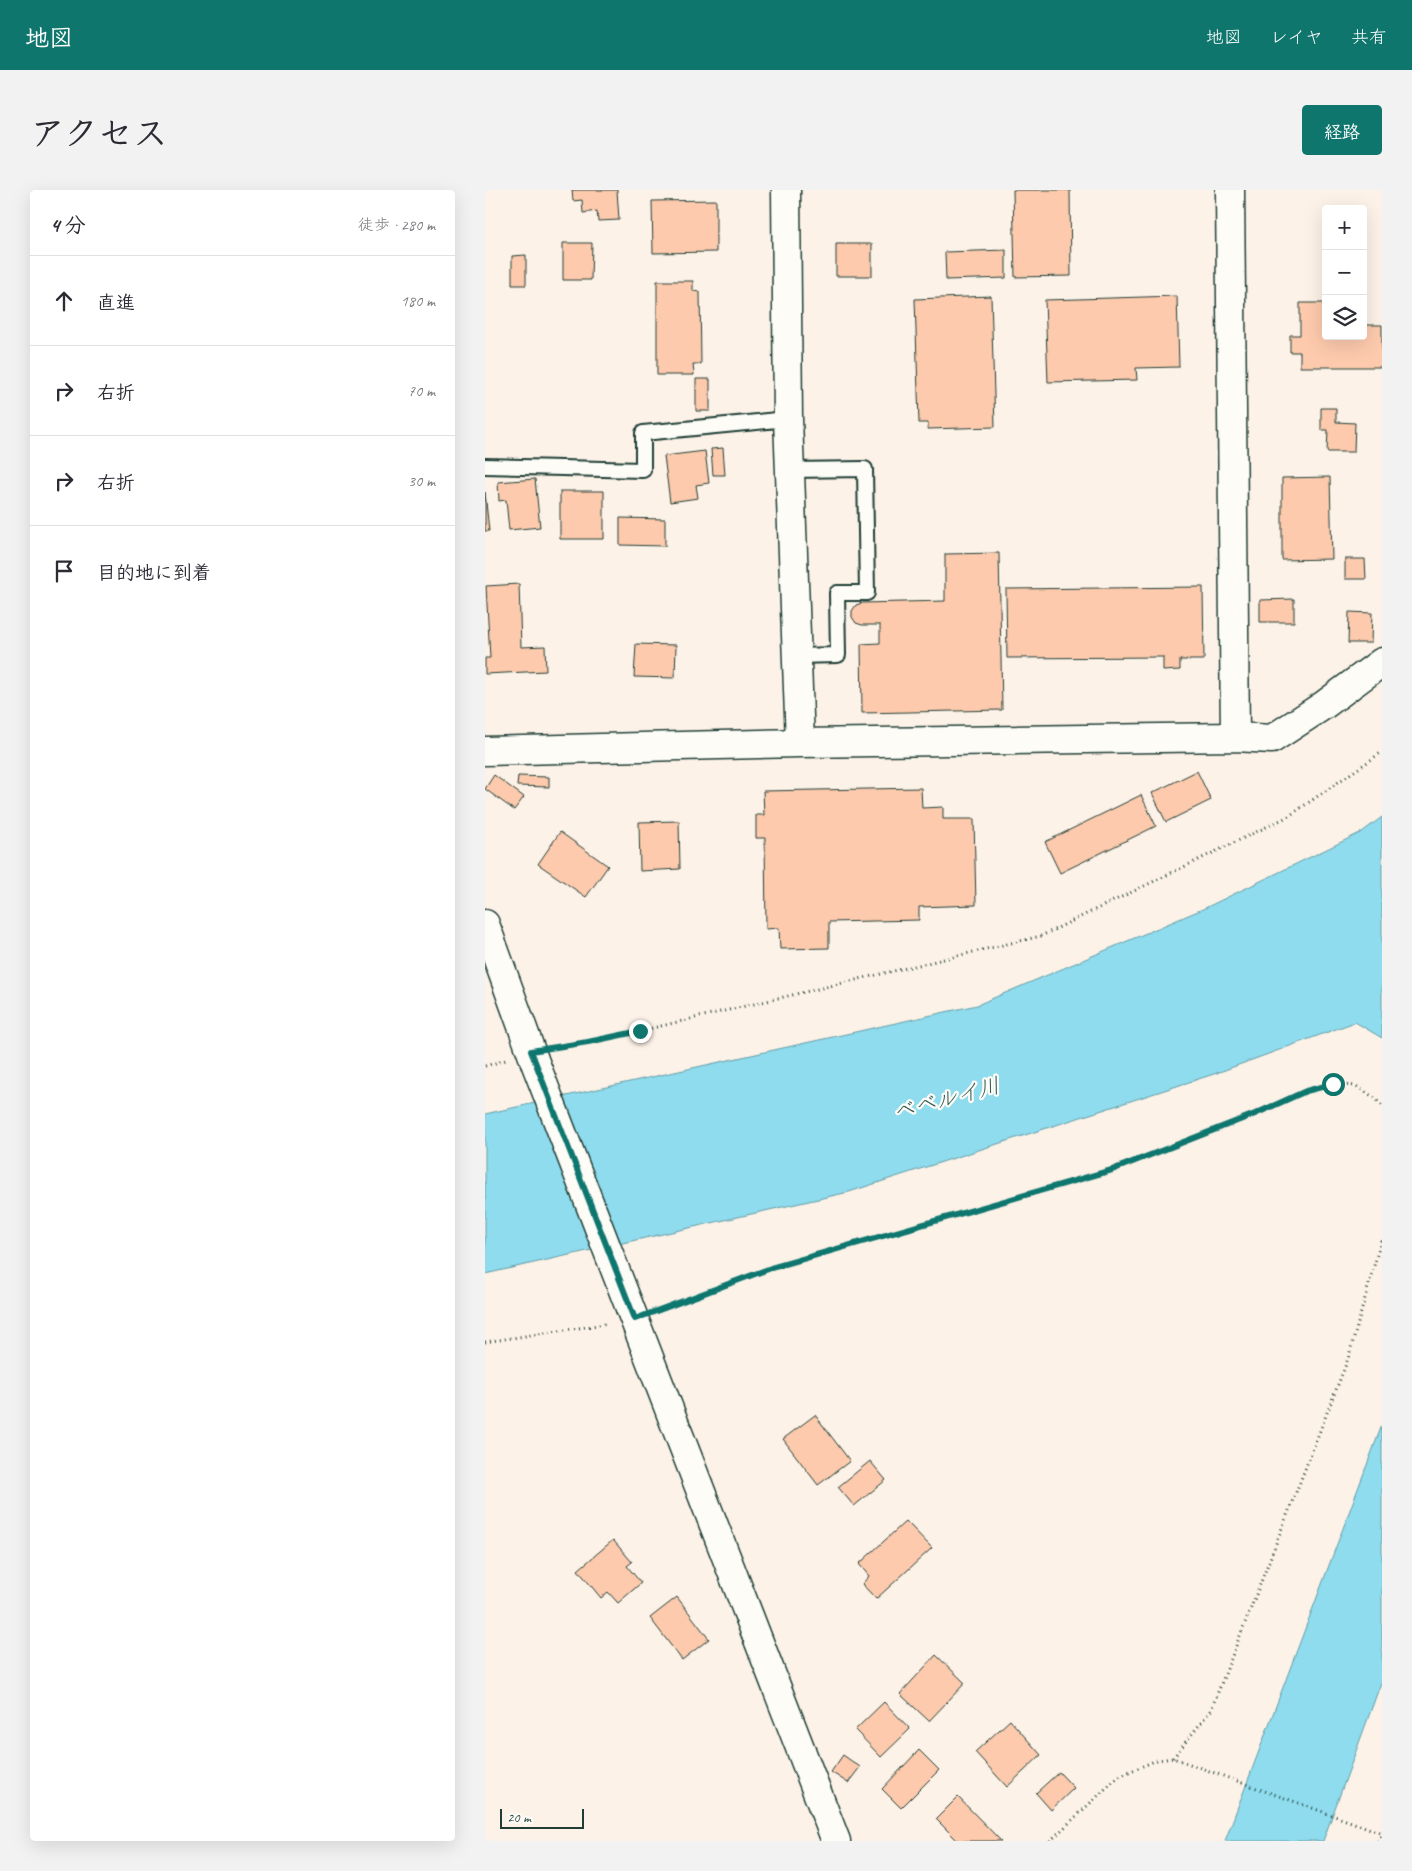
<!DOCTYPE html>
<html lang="ja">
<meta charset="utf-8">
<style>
body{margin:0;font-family:Caveat,"Klee One",sans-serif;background:#f2f2f3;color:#2b2b33}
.controls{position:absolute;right:15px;top:15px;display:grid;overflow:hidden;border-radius:5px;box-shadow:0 5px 20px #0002}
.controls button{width:45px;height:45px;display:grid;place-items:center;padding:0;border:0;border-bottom:1px solid #e1e1e2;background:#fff;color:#2b2b33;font:25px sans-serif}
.scale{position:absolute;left:15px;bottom:12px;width:84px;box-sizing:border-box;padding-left:5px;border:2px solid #1f3d34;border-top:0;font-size:14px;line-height:18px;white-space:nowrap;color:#1f3d34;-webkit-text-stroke:4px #fdfcf7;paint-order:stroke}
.stop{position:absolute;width:15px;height:15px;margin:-11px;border:4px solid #0f766e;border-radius:50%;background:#fff}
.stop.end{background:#0f766e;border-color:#fff;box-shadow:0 1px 5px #0008}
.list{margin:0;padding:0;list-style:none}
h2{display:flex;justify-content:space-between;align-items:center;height:65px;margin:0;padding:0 20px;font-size:21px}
h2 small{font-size:16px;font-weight:400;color:#7c7c81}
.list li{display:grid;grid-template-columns:32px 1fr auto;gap:15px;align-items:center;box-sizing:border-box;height:90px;padding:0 20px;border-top:1px solid #e1e1e2}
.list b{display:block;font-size:19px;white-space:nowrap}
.list em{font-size:16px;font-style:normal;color:#7c7c81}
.icon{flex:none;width:28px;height:28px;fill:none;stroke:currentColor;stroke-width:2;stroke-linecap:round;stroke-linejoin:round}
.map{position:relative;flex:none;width:897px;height:1651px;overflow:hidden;border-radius:5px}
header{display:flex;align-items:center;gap:30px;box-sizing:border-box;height:70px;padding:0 25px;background:#0f766e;color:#fff}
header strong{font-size:24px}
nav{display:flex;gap:28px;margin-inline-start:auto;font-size:18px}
.intro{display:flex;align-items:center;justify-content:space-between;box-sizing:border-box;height:120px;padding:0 30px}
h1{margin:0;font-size:35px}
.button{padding:12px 22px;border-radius:5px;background:#0f766e;color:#fff;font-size:18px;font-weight:700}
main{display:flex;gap:30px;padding:0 30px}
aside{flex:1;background:#fff;border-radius:5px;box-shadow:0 5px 20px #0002}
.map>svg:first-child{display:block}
</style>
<header>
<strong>地図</strong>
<nav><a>地図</a><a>レイヤ</a><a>共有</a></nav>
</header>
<div class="intro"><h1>アクセス</h1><a class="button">経路</a></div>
<main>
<aside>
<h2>4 分<small>徒歩 · 280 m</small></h2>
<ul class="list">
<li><svg class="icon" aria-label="ahead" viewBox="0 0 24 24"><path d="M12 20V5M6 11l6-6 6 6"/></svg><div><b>直進</b></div><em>180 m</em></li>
<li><svg class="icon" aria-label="right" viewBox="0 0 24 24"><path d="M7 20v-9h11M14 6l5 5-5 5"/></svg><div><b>右折</b></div><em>70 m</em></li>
<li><svg class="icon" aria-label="right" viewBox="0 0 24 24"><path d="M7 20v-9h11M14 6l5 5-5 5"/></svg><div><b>右折</b></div><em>30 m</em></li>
<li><svg class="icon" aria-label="arrive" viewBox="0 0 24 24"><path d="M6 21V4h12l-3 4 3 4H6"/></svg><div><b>目的地に到着</b></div></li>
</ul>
</aside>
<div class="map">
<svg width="897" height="1651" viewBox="0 0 897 1651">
<rect width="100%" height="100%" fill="#fdf2e8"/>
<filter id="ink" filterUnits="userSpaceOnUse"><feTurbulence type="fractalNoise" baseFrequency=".02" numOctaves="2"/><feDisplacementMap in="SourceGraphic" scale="10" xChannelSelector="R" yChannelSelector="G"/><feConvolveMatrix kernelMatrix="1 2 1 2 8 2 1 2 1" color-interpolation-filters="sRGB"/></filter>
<g filter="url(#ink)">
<path fill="#8fdcef" stroke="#629ca4" d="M897 627V848L870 832 729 884 364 1002 0 1084V924L492 815 720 718 877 642Z
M897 1235V1490L838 1651H740Z"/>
<path fill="#fdcaad" stroke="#1f3d34" d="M87 0H132L134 30 113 31 112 21 98 23 97 10 88 11Z
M528 0H585L586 86 530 87Z
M231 10V62L168 63 167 11Z
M78 53H107L106 90H78Z
M351 54H387V86H351Z
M521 60V88L461 90 460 62Z
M41 65V95H27V66Z
M172 91H208V101L215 102 216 174H208L209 185H172Z
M506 106 510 237 443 239V233H434L430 109Z
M692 106 694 177 651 178 652 190 563 192 560 110Z
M815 113H840L841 146H878V135H897V177H815V162H805V145H815Z
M211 189H225V221H211Z
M836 218H851V232L870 233 869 262H842L843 240H836Z
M238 258 240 285H228L226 259Z
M220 261 224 293 211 295 213 308 185 312 179 266Z
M845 287 847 369 797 370V288Z
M50 289 55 337 24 340 21 310 14 311 13 292Z
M75 301H119V349H75Z
M0 302 4 341H0Z
M135 328 180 329V356L135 355Z
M514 363 517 520 377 523 376 454 395 453V435H377L371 433 367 427V421L371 415 377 413 460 411V364Z
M860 369H880L881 389H860Z
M34 394 36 457 60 456 61 481 0 484V468H5L1 396Z
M718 397 719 470H695V480L678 481V467L522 468 521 399Z
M809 409V432H775V410Z
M864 422 887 423 886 453H863Z
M151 454 191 455 190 488 149 487Z
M712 581 726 610 681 632 667 603Z
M9 585 39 607 29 620 0 599Z
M33 586 64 587V597L32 596Z
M436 598 437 618 458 617V629H489L491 715 434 717V730L344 732V758L295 759 294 738 281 739 280 648H271V625H279L278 601Z
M656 605 671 636 575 683 560 652Z
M194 631 195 679 155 681 154 632Z
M75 642 123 676 101 707 53 674Z
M330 1225 365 1271 333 1295 298 1249Z
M385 1271 401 1290 369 1316 353 1297Z
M421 1331 447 1358 391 1409 377 1394 384 1386 374 1374Z
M128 1350 147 1372 142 1376 156 1393 133 1413 123 1402 116 1408 93 1380Z
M192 1407 224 1449 197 1470 165 1428Z
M451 1465 480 1493 444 1531 415 1504Z
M399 1512 425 1539 396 1567 370 1540Z
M525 1530 556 1565 522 1597 490 1562Z
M434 1560 454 1580 416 1618 397 1599Z
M358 1565 375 1577 363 1593 346 1582Z
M574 1582 589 1598 566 1620 551 1603Z
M473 1607 516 1651H473L451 1629Z"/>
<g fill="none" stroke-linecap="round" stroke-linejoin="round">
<g stroke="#1f3d34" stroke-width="18">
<path id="service" d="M0 276 158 280V243L303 229
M305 280 380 279 382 403H352L353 465 311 466"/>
</g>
<g stroke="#1f3d34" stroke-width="31">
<path id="minor" d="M301 0 303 229 315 553
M745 0 750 547
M0 561 315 553 750 547 787 549 839 515 897 472
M0 734 51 875 351 1651"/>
</g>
<path stroke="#1f3d34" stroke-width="3" stroke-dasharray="1 4" stroke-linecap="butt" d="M73 857 155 841 556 746 804 626 897 562
M0 876 21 870
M175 1120 286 1078 627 980 770 924 821 901 848 894 871 896 890 908 897 916
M0 1152 120 1134
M688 1568 726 1520 863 1169 897 1047
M565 1651 634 1586 672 1570 688 1568 897 1643
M893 1651 897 1644"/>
<use href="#service" stroke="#fdfcf7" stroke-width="14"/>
<use href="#minor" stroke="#fdfcf7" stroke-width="28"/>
</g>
</g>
<g fill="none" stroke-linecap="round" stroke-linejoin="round" filter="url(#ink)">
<path stroke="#0f766e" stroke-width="6" d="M155 841 103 852 46 861 150 1129 286 1078 627 980 770 924 821 901 848 894"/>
</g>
<g text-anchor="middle" stroke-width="4.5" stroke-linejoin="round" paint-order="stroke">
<g font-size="22" font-style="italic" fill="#355d59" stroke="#fdfcf7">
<text transform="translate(461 908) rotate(-15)" y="8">ベベルイ川</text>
</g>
</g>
</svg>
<div class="controls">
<button>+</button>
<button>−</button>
<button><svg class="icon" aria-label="layers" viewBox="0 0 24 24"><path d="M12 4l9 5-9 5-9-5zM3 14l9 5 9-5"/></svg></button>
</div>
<div class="scale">20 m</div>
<div class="stop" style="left:848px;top:894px"></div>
<div class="stop end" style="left:155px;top:841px"></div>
</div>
</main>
